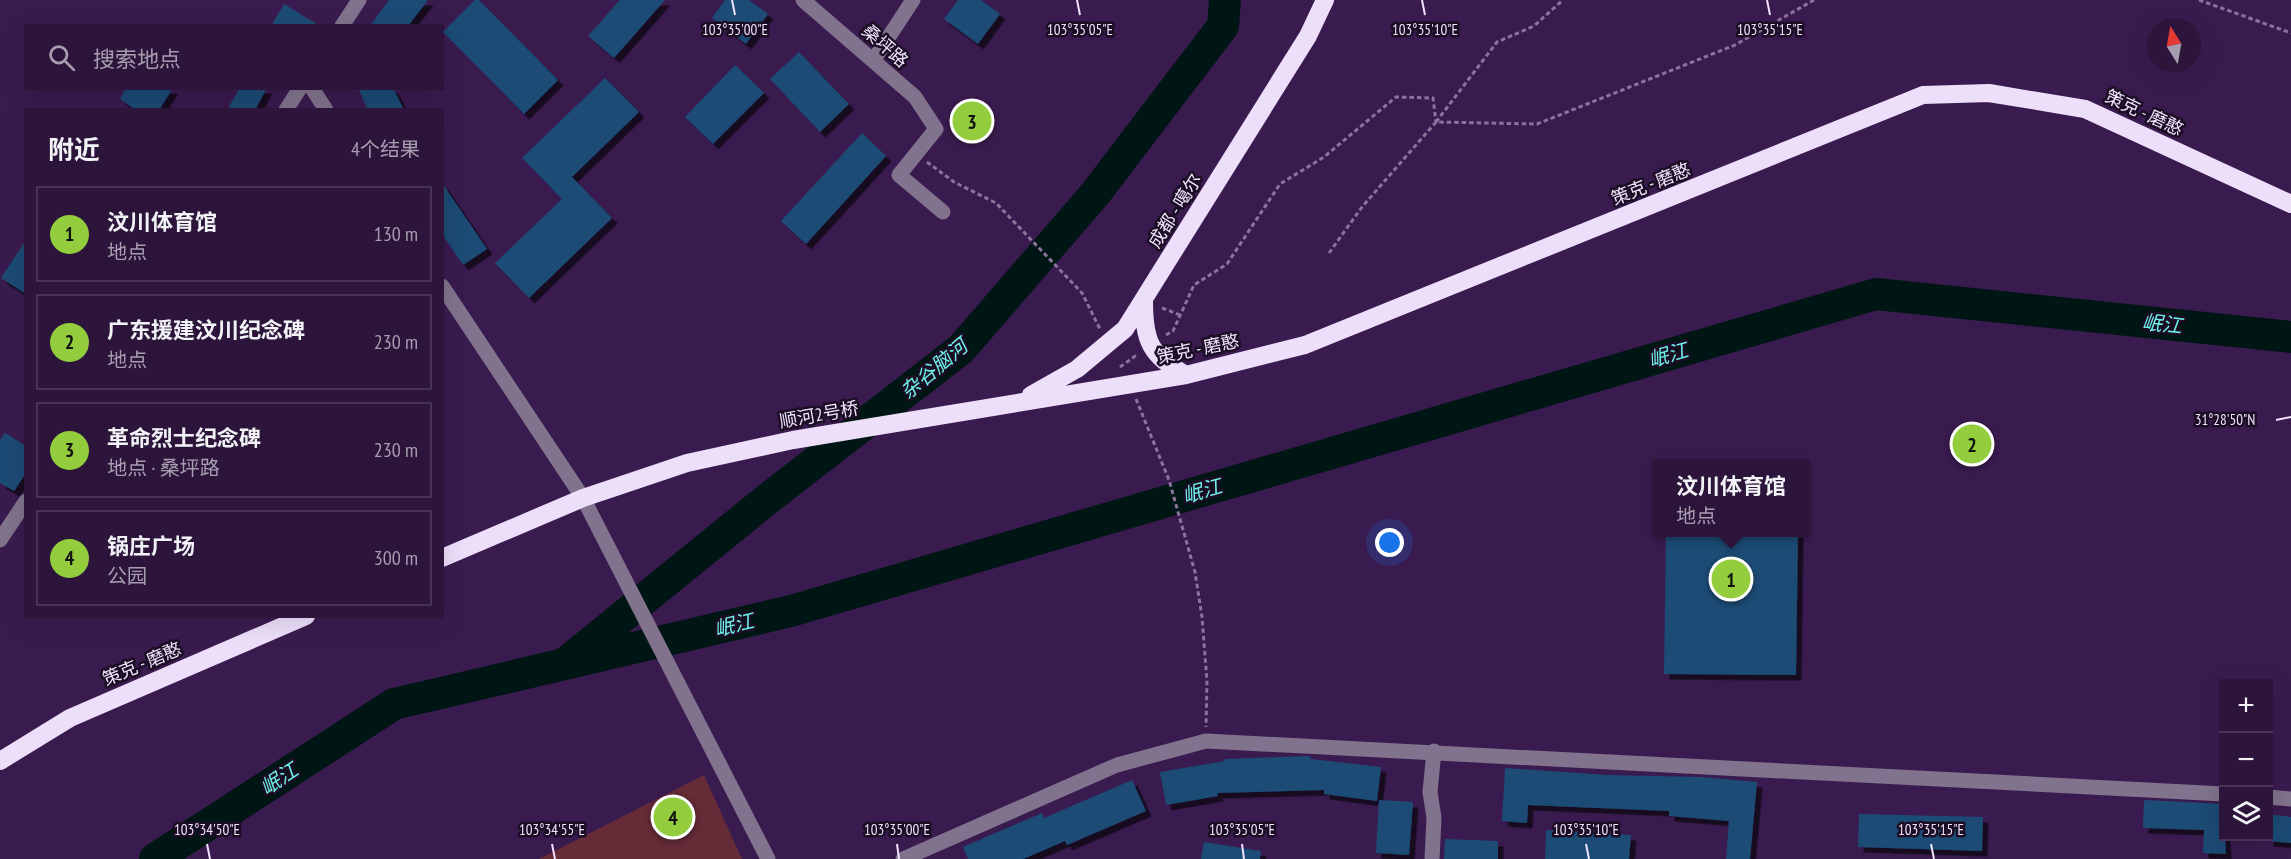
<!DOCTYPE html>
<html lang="zh">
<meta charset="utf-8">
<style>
body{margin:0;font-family:"PT Sans Narrow","Noto Sans SC",sans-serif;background:#341d42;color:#f1f3f6}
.controls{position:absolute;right:18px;bottom:18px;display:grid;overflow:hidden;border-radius:0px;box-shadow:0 6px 24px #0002}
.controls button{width:54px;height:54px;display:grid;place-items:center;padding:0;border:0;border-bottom:2px solid #483355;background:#2c143b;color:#f1f3f6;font:30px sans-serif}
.compass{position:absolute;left:2147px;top:18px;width:54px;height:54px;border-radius:50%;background:#2c143b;box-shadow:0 6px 24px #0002;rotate:349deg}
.you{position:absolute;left:1390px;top:543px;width:21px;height:21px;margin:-15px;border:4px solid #fff;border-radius:50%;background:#1a73e8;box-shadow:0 0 0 9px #1a73e833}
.badge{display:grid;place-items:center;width:39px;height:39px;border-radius:50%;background:#93cd3d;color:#111;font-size:20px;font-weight:700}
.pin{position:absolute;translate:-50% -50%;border:3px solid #fff;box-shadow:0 2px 6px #0006}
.popup{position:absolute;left:1653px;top:459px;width:156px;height:78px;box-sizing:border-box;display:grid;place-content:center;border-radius:0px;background:#2c143b;filter:drop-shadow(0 2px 4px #0005);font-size:20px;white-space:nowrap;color:#a69eaf}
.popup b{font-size:22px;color:#f1f3f6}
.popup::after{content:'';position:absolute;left:50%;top:100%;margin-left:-12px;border:12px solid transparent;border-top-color:#2c143b}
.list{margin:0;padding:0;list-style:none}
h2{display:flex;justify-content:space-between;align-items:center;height:78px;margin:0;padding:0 24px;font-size:26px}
h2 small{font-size:20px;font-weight:400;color:#a69eaf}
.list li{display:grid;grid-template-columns:39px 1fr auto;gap:18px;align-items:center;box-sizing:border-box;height:96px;margin:0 12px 12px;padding:0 12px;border:2px solid #483355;border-radius:0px}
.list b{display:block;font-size:22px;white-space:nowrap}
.list p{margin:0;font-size:20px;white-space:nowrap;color:#a69eaf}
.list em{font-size:20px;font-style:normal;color:#a69eaf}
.icon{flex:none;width:33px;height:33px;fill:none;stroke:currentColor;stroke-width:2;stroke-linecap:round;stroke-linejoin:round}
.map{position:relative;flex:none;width:2291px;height:859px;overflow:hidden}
.search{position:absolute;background:#2c143b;box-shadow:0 6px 24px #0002;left:24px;top:24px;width:420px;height:66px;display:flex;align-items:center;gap:15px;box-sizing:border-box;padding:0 21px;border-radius:0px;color:#a69eaf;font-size:22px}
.panel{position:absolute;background:#2c143b;box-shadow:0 6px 24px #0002;left:24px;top:108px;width:420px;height:510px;border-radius:0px}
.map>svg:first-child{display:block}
</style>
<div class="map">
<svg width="2291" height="859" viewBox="0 0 2291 859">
<defs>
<filter id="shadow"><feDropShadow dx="5.5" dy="5.5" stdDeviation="0" flood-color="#0009"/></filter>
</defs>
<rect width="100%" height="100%" fill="#3a1b4f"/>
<path fill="#652b37" d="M704 775 742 859H539Z"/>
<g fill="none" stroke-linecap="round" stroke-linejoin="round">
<path stroke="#001615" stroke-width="32" d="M568 661 765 501 961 349 1095 194 1223 26 1225 0
M155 859 394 704 791 611 1876 294 2291 337"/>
</g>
<path fill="#1c4b75" filter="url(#shadow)" d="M389 0H428L408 26H370Z
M475 0H479L558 80 524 114 443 32Z
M620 0H665L614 58 588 36Z
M725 0H749L768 14 746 44 712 18Z
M958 0H981L1000 14 978 44 944 19Z
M284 4 320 26H271Z
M799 52 849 104 820 132 770 79Z
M735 65 764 93 713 144 685 117Z
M605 78 639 112 572 177 612 218 529 298 495 263 562 199 522 158Z
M126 88H173L159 110H136L120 99Z
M240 88H267L255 110H227Z
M358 88H393L404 110H368Z
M862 133 886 156 806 244 781 221Z
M442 183 487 249 463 265 442 234Z
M26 240V294L1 278Z
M5 433 26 446V473L14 491 0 483V440Z
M1666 532H1798L1796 675 1664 674Z
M1310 756 1311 759 1381 767 1377 801 1324 794V790L1217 793 1218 796 1166 805 1160 772 1225 761V759Z
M1505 768 1607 775 1701 777 1757 782 1750 859H1726L1729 821 1669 816V811L1528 805 1527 823 1502 821Z
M1132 780 1146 811 1067 845 1065 841 1023 859H968L963 847 1042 813 1044 818Z
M1379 800 1413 802 1409 855 1376 853Z
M2144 800 2223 804 2226 854 2203 853 2204 830 2143 828Z
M1859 814 1983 817 1982 851 1858 847Z
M2268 814 2291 817V843L2268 841Z
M1546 830 1631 835 1629 859H1545Z
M1445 839 1498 841V859H1444Z
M1204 842 1261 851 1260 859H1201Z"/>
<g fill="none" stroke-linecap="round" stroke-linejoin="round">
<path stroke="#8b749c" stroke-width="3" stroke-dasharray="4.5 3" stroke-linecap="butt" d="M2199 0 2291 33
M1436 122 1497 42 1534 26 1563 0
M927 162 954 182 996 203 1082 293 1100 329
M1329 253 1362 207 1436 122 1537 124 1735 45 1814 0
M1162 308 1180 315
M1166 335 1173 331 1194 285 1227 264 1280 184 1324 157 1396 97 1433 98 1436 122
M1120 367 1138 354
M1136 399 1169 480 1195 572 1202 617 1207 681 1206 727"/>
<path stroke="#81738d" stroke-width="15" d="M803 0 915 97 936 129 899 175 943 212
M342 26 359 0
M873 61 913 0
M312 88 326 110
M286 110 300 88
M442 286 583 498 768 859
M0 540 26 501
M2268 797 2291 799
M903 859 1117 765 1206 741 2224 794
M1432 859 1434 818 1430 792 1434 751"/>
<path stroke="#eddffa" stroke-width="18" d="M1144 301C1144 342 1150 355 1186 375
M1031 395 1077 369 1125 329 1308 36 1325 0
M442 558 583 498 687 463 793 440 1186 375 1305 345 1923 95 1989 93 2085 109 2291 204
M0 761 70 718 306 616"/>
</g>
<path fill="none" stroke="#f0e2fc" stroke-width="2" d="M732 0 735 15M1077 0 1080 15M1422 0 1425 15M1767 0 1770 15M2276 420 2291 417M207 844 210 859M552 844 555 859M897 844 899 859M1242 844 1244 859M1586 844 1589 859M1931 844 1934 859"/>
<g text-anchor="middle" stroke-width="5" stroke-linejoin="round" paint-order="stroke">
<g font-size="18" fill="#f0e2fc" stroke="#1b0d24">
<text transform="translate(885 46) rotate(41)" y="6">桑坪路</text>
<text transform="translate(2144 113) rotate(25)" y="6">策克 - 磨憨</text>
<text transform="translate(1651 184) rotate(-22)" y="6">策克 - 磨憨</text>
<text transform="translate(1175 211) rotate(-58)" y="6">成都 - 噶尔</text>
<text transform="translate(1198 349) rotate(-12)" y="6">策克 - 磨憨</text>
<text transform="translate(819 415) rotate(-10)" y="6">顺河2号桥</text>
<text transform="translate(142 664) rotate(-23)" y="6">策克 - 磨憨</text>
</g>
<g font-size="20" font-style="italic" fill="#6df1e8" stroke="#1b0d24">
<text transform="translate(2162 324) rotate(6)" y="7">岷江</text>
<text transform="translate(1668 355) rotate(-16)" y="7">岷江</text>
<text transform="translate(934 369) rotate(-40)" y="7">杂谷脑河</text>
<text transform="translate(1202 491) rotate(-16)" y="7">岷江</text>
<text transform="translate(734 625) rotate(-13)" y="7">岷江</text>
<text transform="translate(279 779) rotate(-33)" y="7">岷江</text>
</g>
</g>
<g font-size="15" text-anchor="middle" fill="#f0e2fc" stroke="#1b0d24" stroke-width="5" stroke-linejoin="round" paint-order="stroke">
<text x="735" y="35">103°35'00"E</text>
<text x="1080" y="35">103°35'05"E</text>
<text x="1425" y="35">103°35'10"E</text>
<text x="1770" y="35">103°35'15"E</text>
<text x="2225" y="425">31°28'50"N</text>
<text x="207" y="835">103°34'50"E</text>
<text x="552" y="835">103°34'55"E</text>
<text x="897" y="835">103°35'00"E</text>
<text x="1242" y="835">103°35'05"E</text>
<text x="1586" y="835">103°35'10"E</text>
<text x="1931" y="835">103°35'15"E</text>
</g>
</svg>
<div class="controls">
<button>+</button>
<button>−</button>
<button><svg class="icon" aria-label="layers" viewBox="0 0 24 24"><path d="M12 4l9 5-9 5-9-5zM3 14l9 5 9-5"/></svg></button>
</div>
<svg class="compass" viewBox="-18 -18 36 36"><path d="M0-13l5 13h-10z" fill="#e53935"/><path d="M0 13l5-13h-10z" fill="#a69eaf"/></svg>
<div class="you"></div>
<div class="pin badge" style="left:1731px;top:579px">1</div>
<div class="popup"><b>汶川体育馆</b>地点</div>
<div class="pin badge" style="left:1972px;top:444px">2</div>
<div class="pin badge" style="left:972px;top:121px">3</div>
<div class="pin badge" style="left:673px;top:817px">4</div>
<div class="search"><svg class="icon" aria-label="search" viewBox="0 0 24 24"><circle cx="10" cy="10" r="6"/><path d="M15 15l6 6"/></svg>搜索地点</div>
<section class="panel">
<h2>附近<small>4个结果</small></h2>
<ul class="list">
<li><span class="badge">1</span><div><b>汶川体育馆</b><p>地点</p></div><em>130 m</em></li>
<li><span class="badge">2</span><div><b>广东援建汶川纪念碑</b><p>地点</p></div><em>230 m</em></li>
<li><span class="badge">3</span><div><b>革命烈士纪念碑</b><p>地点 · 桑坪路</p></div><em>230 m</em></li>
<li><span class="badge">4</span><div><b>锅庄广场</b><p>公园</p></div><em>300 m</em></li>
</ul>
</section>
</div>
